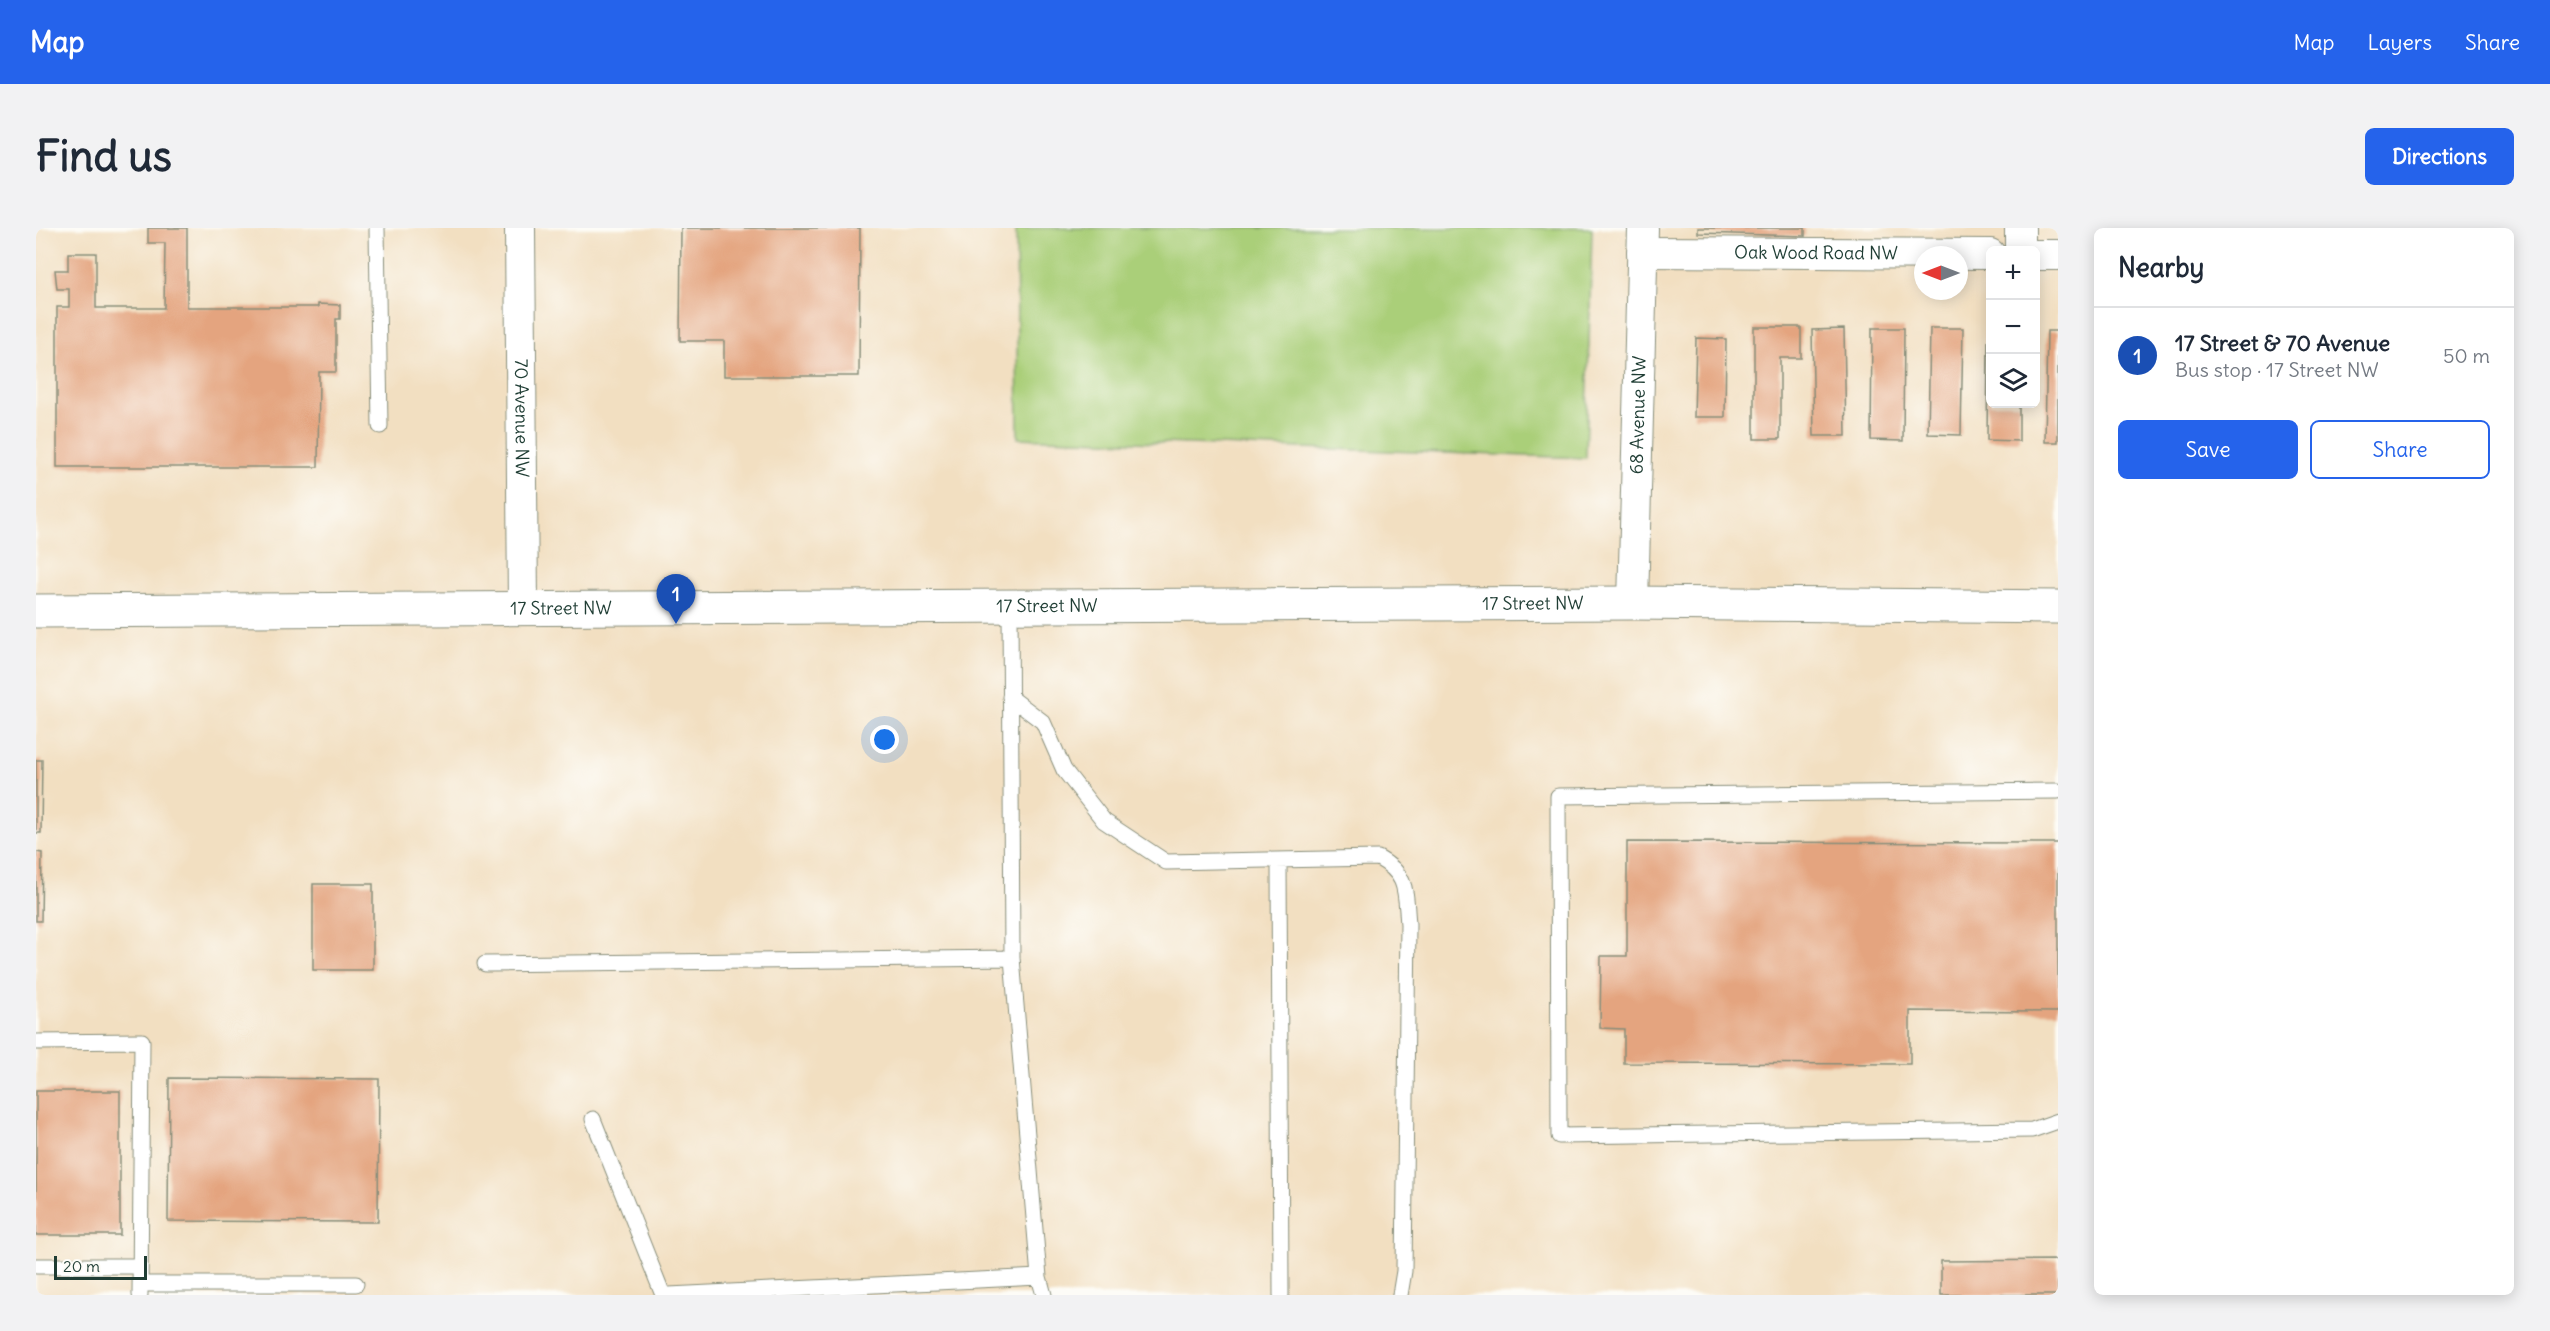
<!DOCTYPE html>
<meta charset="utf-8">
<style>
body{margin:0;font-family:Delius,sans-serif;background:#f2f2f3;color:#1f2937}
.controls{position:absolute;right:18px;top:18px;display:grid;overflow:hidden;border-radius:9px;box-shadow:0 3px 15px #0003}
.controls button{width:54px;height:54px;display:grid;place-items:center;padding:0;border:0;border-bottom:2px solid #e0e1e3;background:#fff;color:#1f2937;font:30px sans-serif}
.compass{position:absolute;left:1878px;top:18px;width:54px;height:54px;border-radius:50%;background:#fff;box-shadow:0 3px 15px #0003;rotate:270deg}
.scale{position:absolute;left:18px;bottom:15px;width:93px;box-sizing:border-box;padding-left:6px;border:3px solid #1f3d34;border-top:0;font-size:16px;line-height:21px;white-space:nowrap;color:#1f3d34;-webkit-text-stroke:4px #fdfcf7;paint-order:stroke}
.you{position:absolute;left:849px;top:512px;width:21px;height:21px;margin:-15px;border:4px solid #fff;border-radius:50%;background:#1a73e8;box-shadow:0 0 0 9px #1a73e833}
.badge{display:grid;place-items:center;width:39px;height:39px;border-radius:50%;background:#2563eb;color:#fff;font-size:20px;font-weight:700}
.pin{position:absolute;translate:-50% -50px;filter:drop-shadow(0 2px 3px #0008)}
.pin::after{content:'';position:absolute;top:32px;width:21px;height:18px;background:inherit;clip-path:polygon(0 0,100% 0,50% 100%)}
.list{margin:0;padding:0;list-style:none}
h2{display:flex;justify-content:space-between;align-items:center;height:78px;margin:0;padding:0 24px;font-size:26px}
h2 small{font-size:20px;font-weight:400;color:#747a83}
.list li{display:grid;grid-template-columns:39px 1fr auto;gap:18px;align-items:center;box-sizing:border-box;height:96px;padding:0 24px;border-top:2px solid #e0e1e3}
.list b{display:block;font-size:22px;white-space:nowrap}
.list p{margin:0;font-size:20px;white-space:nowrap;color:#747a83}
.list em{font-size:20px;font-style:normal;color:#747a83}
.actions{display:flex;gap:12px;padding:18px 24px}
.actions a{flex:1;padding:14px 0;border:2px solid #2563eb;border-radius:9px;text-align:center;font-size:21px;color:#2563eb}
.actions .main{background:#2563eb;color:#fff}
.icon{flex:none;width:33px;height:33px;fill:none;stroke:currentColor;stroke-width:2;stroke-linecap:round;stroke-linejoin:round}
.map{position:relative;flex:none;width:2022px;height:1067px;overflow:hidden;border-radius:9px}
header{display:flex;align-items:center;gap:36px;box-sizing:border-box;height:84px;padding:0 30px;background:#2563eb;color:#fff}
header strong{font-size:28px}
nav{display:flex;gap:33px;margin-inline-start:auto;font-size:21px}
.intro{display:flex;align-items:center;justify-content:space-between;box-sizing:border-box;height:144px;padding:0 36px}
h1{margin:0;font-size:42px}
.button{padding:15px 27px;border-radius:9px;background:#2563eb;color:#fff;font-size:21px;font-weight:700}
main{display:flex;gap:36px;padding:0 36px}
aside{flex:1;background:#fff;border-radius:9px;box-shadow:0 3px 15px #0003}
.map>svg:first-child{display:block}
</style>
<header>
<strong>Map</strong>
<nav><a>Map</a><a>Layers</a><a>Share</a></nav>
</header>
<div class="intro"><h1>Find us</h1><a class="button">Directions</a></div>
<main>
<div class="map">
<svg width="2022" height="1067" viewBox="0 0 2022 1067">
<rect width="100%" height="100%" fill="#fdfcf7"/>
<filter id="ink" filterUnits="userSpaceOnUse"><feTurbulence type="fractalNoise" baseFrequency=".0167" numOctaves="2"/><feDisplacementMap in="SourceGraphic" scale="12" xChannelSelector="R" yChannelSelector="G"/><feConvolveMatrix kernelMatrix="1 2 1 2 8 2 1 2 1" color-interpolation-filters="sRGB"/></filter>
<filter id="wash" filterUnits="userSpaceOnUse"><feTurbulence type="fractalNoise" baseFrequency=".008" numOctaves="4" result="noise"/><feDisplacementMap in="SourceGraphic" scale="24" xChannelSelector="R" yChannelSelector="G"/><feGaussianBlur stdDeviation="1.35" result="paint"/><feColorMatrix in="noise" values="0 0 0 0 0 0 0 0 0 0 0 0 0 0 0 0 0 1.4 0 .05"/><feComposite in="paint" operator="in"/></filter>
<g filter="url(#wash)">
<rect width="100%" height="100%" fill="#f2dfc1"/>
<path fill="#aacf79" stroke="#648656" stroke-width="1.5" d="M980 0H1556L1550 230 982 210Z"/>
<g id="blocks">
<path fill="#e4a47f" d="M112 0H151V79H282V76L304 77V91H300V144H283L282 239H21V79H33V61H21L19 42H32V25H60V80H128L129 15H112Z
M645 0H824L823 148H688V113H644Z
M1662 0H1769V8L1662 5Z
M1718 99H1765V130H1744V211H1718Z
M1836 100H1868L1867 213 1835 212Z
M1894 100H1927L1925 207 1892 206Z
M1808 101 1810 208H1778L1776 102Z
M2011 103H2022V214H2009Z
M1660 110 1690 111 1689 189H1658Z
M1952 113H1954V176H1983V213L1951 212Z
M0 532H6L5 605H0Z
M1591 614 2022 615V784L1874 783V836L1588 835V801L1564 800 1565 728H1591Z
M0 624 6 625 5 693H0Z
M277 656H337V742H277Z
M133 850 343 851 342 994 132 993Z
M0 863H84V1007H0Z
M2022 1032V1067H1905V1033Z"/>
</g>
</g>
<g filter="url(#ink)">
<use href="#blocks" fill-opacity="0" stroke="#888e7a" stroke-width="1.5"/>
<g fill="none" stroke-linecap="round" stroke-linejoin="round">
<g stroke="#888e7a" stroke-width="17">
<path id="service" d="M341 0 344 198
M974 380 976 730 1003 1049 1008 1067
M974 469 1007 494 1028 542 1068 593 1130 634 1342 630C1373 647 1369 664 1372 696L1368 1043 1364 1067
M2022 563 1522 568 1523 908 1996 902 2022 893
M1243 634 1245 1067
M449 736 976 730
M0 814 106 813 104 1067
M557 891 627 1067
M0 1038H104
M104 1056H320
M633 1067 1003 1049"/>
</g>
<g stroke="#888e7a" stroke-width="32">
<g id="minor">
<path id="s1" d="M484 0 487 380"/>
<path d="M1984 0V22"/>
<path id="s2" d="M1606 24 1954 26"/>
<path d="M2000 27H2022"/>
<path id="s3" d="M1597 375 1607 0"/>
</g>
</g>
<g stroke="#888e7a" stroke-width="35">
<g id="secondary">
<path id="s4" d="M0 383 1597 375 2022 379"/>
</g>
</g>
<use href="#service" stroke="#fff" stroke-width="15"/>
<use href="#minor" stroke="#fff" stroke-width="30"/>
<use href="#secondary" stroke="#fff" stroke-width="33"/>
</g>
</g>
<g text-anchor="middle" stroke-width="4.5" stroke-linejoin="round" paint-order="stroke">
<g font-size="18" fill="#1f3d34" stroke="#fdfcf7">
<text dy="6" stroke="none"><textPath href="#s2" startOffset="174">Oak Wood Road NW</textPath></text>
<text dy="6" stroke="none"><textPath href="#s3" startOffset="188">68 Avenue NW</textPath></text>
<text dy="6" stroke="none"><textPath href="#s1" startOffset="190">70 Avenue NW</textPath></text>
<text dy="6" stroke="none"><textPath href="#s4" startOffset="1497">17 Street NW</textPath></text>
<text dy="6" stroke="none"><textPath href="#s4" startOffset="1011">17 Street NW</textPath></text>
<text dy="6" stroke="none"><textPath href="#s4" startOffset="525">17 Street NW</textPath></text>
</g>
</g>
</svg>
<div class="controls">
<button>+</button>
<button>−</button>
<button><svg class="icon" aria-label="layers" viewBox="0 0 24 24"><path d="M12 4l9 5-9 5-9-5zM3 14l9 5 9-5"/></svg></button>
</div>
<svg class="compass" viewBox="-18 -18 36 36"><path d="M0-13l5 13h-10z" fill="#e53935"/><path d="M0 13l5-13h-10z" fill="#747a83"/></svg>
<div class="scale">20 m</div>
<div class="you"></div>
<div class="pin badge" style="left:640px;top:396px;background:#1a4fb4">1</div>
</div>
<aside>
<h2>Nearby<small></small></h2>
<ul class="list">
<li><span class="badge" style="background:#1a4fb4">1</span><div><b>17 Street &amp; 70 Avenue</b><p>Bus stop · 17 Street NW</p></div><em>50 m</em></li>
</ul>
<div class="actions"><a class="main">Save</a><a>Share</a></div>
</aside>
</main>
